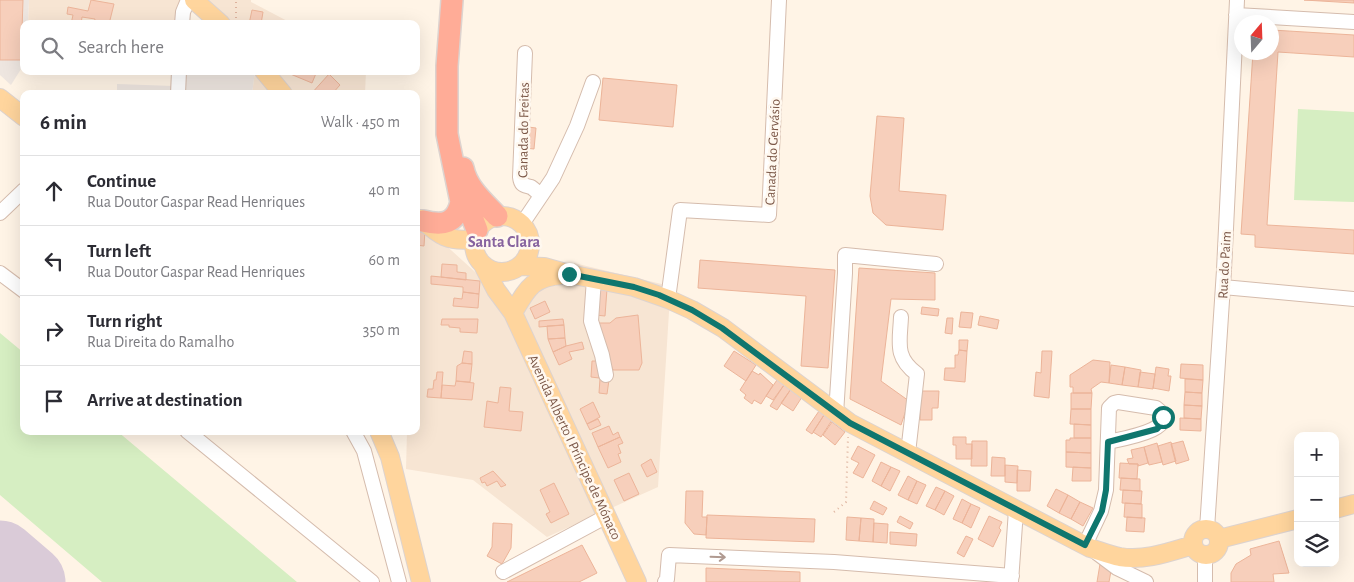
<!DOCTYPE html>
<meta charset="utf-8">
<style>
body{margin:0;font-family:"Alegreya Sans",sans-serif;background:#f7f7f7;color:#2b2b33}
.controls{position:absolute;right:15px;bottom:15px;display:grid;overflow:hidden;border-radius:10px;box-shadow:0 5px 20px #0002}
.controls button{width:45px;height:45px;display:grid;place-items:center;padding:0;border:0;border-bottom:1px solid #e1e1e2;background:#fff;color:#2b2b33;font:25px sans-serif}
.compass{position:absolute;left:1234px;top:15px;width:45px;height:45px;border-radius:50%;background:#fff;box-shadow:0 5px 20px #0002;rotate:19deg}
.stop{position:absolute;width:15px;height:15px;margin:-11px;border:4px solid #0f766e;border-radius:50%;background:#fff}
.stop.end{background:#0f766e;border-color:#fff;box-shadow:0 1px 5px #0008}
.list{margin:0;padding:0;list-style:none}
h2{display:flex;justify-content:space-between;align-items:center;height:65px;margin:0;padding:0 20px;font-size:21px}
h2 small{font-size:16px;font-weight:400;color:#7c7c81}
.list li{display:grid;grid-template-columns:32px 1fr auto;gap:15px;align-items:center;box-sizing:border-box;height:70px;padding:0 20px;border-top:1px solid #e1e1e2}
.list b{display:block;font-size:19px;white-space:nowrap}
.list p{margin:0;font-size:16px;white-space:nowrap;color:#7c7c81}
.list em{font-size:16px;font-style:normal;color:#7c7c81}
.icon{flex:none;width:28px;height:28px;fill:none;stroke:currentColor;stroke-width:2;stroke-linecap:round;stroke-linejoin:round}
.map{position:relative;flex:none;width:1354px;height:582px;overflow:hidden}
.search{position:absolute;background:#fff;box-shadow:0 5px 20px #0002;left:20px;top:20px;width:400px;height:55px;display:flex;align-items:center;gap:12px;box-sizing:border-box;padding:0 18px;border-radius:10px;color:#7c7c81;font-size:19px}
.panel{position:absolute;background:#fff;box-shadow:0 5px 20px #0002;left:20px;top:90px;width:400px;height:345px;border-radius:10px}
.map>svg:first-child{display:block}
</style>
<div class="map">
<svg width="1354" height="582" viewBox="0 0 1354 582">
<rect width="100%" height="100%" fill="#fff4e6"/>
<path fill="#f7e5d3" d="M29 0H181L177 24H28Z
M189 0H251V2L293 24H215Z
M255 71H366L365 94H252Z
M416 223 430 231 484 280 504 316 526 310 529 298 542 288 565 284 574 263 674 287 669 312 658 487 547 537 473 480 406 469 407 431H416Z"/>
<path fill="#eee6e0" d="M0 0H29L28 24H24V56L21 69 11 85 0 75Z
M175 71H255L252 94H117V84L174 86Z"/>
<path fill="#d6eec2" d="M1298 109 1354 112V202L1294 200Z
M0 333 24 353V431H117L297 582H102L0 495Z"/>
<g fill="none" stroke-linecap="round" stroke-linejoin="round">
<path stroke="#dacbd8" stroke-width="75" d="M0 558 28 582"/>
</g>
<path fill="#f7cfbb" stroke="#ecb499" d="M0 0H23L21 60H0Z
M91 0 114 4 109 24H94L95 19 82 17 81 24H71L73 15 67 14 68 7 88 11Z
M1304 0H1354V3Z
M252 10 263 12 261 24H249Z
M1272 30 1354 35V57L1278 52 1267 225 1354 230V254L1255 247V235L1241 234 1253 52H1272Z
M289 71H317L312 83 288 73Z
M329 74 340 85 332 94H311Z
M603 78 677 85 673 127 599 120Z
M877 116 904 118 899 191 946 195 943 230 886 225 873 213 870 196Z
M528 127 536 128 534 149 525 148Z
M417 229 425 230 424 246 416 245Z
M700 260 835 270 828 368 801 366 806 296 698 288Z
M442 264 457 265V272L466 273V280L441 277Z
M859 268 935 273V300L891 299 881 381 909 401 901 425 850 399Z
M431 276 480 281 479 294 463 292V287L431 284Z
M597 289H607L605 316 595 315Z
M463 292 479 294 478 308 453 306 454 298 462 299Z
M545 301 550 312 535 319 530 308Z
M922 307 939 309 938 316 921 314Z
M961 312 973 313 971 328 959 327Z
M638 315 642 363 639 370H613L595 323H610L616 318Z
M980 316 999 320 997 329 978 325Z
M947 318H953L952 334 945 333Z
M442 319H478L477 333 460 332V328L449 327V325H441Z
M563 319 564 325 539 327V321Z
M564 325 565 338 548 339 547 326Z
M565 338 566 346 553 352 548 339Z
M959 340H968L967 351 959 350Z
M582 342 584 349 569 352 572 359 559 365 553 352 566 346Z
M959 350 967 351 965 382 944 380 945 368H955V355H958Z
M464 351 472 352V364L462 363Z
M734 351 756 365 746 381 724 366Z
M1042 351H1052L1049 398 1034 396 1036 372 1041 373Z
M1093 360 1110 362 1109 383 1101 382 1091 389 1092 393H1073V387H1070V375Z
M592 361H600L599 378 591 377Z
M462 363 472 364 470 382 456 381 457 366Z
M1181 364 1203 365V380L1180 378Z
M1111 365 1125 367 1122 385 1109 383Z
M1125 367 1141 370 1138 387 1122 385Z
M1156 367 1169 369 1168 376H1171L1169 391 1153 388Z
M752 371 759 375 760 373 773 385 761 404 754 400 752 404 744 398 746 395 740 390Z
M437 372H443L441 398 427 397 428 389H433L434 380H436Z
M1140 372 1155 374 1153 389 1138 387Z
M600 379 609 380 607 394 599 393Z
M1185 379 1203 380 1202 393 1185 392Z
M777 380 784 385 773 400 766 396Z
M456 381 474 383 472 400 441 398 442 385 455 386Z
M784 385 791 389 777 410 770 406Z
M500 387 511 388 509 411 523 412 521 431 484 427 487 401 498 403Z
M791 389 802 397 793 411 781 403Z
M921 391H939L938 408H932V420H920Z
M1185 392 1202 393V406L1184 405Z
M1071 393H1092L1091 409H1071Z
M593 402 600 417 587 424 580 409Z
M1184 405 1202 406 1201 419 1184 418Z
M1071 409H1091V425L1070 424Z
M819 411 824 415 812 434 806 430Z
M824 415 832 420 821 437 813 432Z
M1180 418 1201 419V431L1180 430Z
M598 419 601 425 590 430 587 424Z
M832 422 845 432 835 445 823 435Z
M1074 424 1091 425V438H1074Z
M609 426 613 435 618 432 620 437 598 447 592 433Z
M620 437 623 443 618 445 621 453 618 454 621 462 608 468 598 447Z
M953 437H966V444H972V459H956V445H953Z
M1070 438H1091V453L1066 452V440H1070Z
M972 441H987V466H971Z
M1183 441 1189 460 1176 464 1171 444Z
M1171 442 1176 461 1163 465 1158 446Z
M1157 443 1162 462 1149 465 1144 447Z
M858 446 875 455 863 478 853 473 859 463 851 459Z
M1144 447 1148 463 1138 466V464H1129L1127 459 1133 458 1131 450Z
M1066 452 1091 453V468L1066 467Z
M992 457 1005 458V476H991Z
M651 459 657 472 647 477 641 465Z
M881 462 891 467 881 486 872 481Z
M1120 463 1138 464 1137 479 1119 478Z
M1005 465 1018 466 1017 483 1005 482Z
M891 467 900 471 890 491 881 486Z
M1073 467 1091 468V481H1072Z
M1017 470 1031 471 1030 491H1017Z
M493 471 506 485 501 487 497 481 487 486 485 482 482 483 480 478Z
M629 473 639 494 624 501 614 480Z
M908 476 917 481 908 500 898 495Z
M1121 478 1140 479V491L1120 490Z
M917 481 926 485 917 504 908 500Z
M554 483 569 514 551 523 546 514 550 512 540 490Z
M936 487 945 491 935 510 926 506Z
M1056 489 1068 495 1059 513 1047 506Z
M1123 490 1142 491 1141 504 1122 503Z
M686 491H703L702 517H707L706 535 694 534 685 523Z
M945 491 954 496 944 515 935 510Z
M1068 495 1080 502 1071 519 1059 513Z
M962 499 971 504 962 523 953 519Z
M874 501 887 508 883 515 870 509Z
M1080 502 1093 508 1083 526 1071 519Z
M1125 503 1142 504V518L1124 517Z
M971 504 980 508 971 528 962 523Z
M707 515 815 519 814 542 706 538Z
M900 516 913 523 910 529 897 522Z
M989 516 1002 522 999 528 1001 530 993 547 978 539Z
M847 517 861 518 859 541 846 540Z
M1127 517 1145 518 1144 532 1126 531Z
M861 518 874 519 873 542 859 541Z
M493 523 512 524 511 548 502 564 487 556 492 547Z
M874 523 888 524 887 543 873 542Z
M890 532 917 534 916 546 890 544Z
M966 536 973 539 964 557 957 553Z
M1279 541 1289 573 1273 574 1274 582H1231V573L1236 564 1251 555 1250 549Z
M582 545 597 573 579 582H507Z
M1100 564 1111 571 1109 582H1097Z
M706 568 800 572V582H706Z"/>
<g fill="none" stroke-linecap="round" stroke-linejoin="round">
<g stroke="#d5bcad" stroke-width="16">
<path id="minor" d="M1236 15 1354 22
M182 24 183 12 188 0
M525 53 520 177C521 186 524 185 531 187 534 189 538 193 541 195
M178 94 179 71
M0 213 24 190
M522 224 553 178 577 126 593 82
M0 273 24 291
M594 279 591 321 602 355 606 375
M1223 287 1354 299
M668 299 680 210 769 215 779 0
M901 317C900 342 894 357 917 374L908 453
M836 414 845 273V255L936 264
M187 431 372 582
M353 431 364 451 399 582
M1207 529 1224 270 1237 0
M1085 545 1101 511 1106 490 1109 408 1114 403 1118 402 1156 408C1185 429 1120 439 1108 442
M1097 553 1117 568 1146 582
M1205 556V582
M503 572 607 516
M665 582 667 579 669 555 834 562 1012 576
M1011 582 1016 510"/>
</g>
<g stroke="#ddd3cf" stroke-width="20">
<path id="major" d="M194 0 221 24
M264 71 283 94
M0 98 24 117
M474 244a28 28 0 1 1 56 0a28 28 0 1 1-56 0Z
M421 219C440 236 448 242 474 239
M483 265 496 290 513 313 637 582
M520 266 544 267 569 274 634 287 668 299 692 310 723 328 850 423 1090 548C1100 551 1110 555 1120 557 1145 561 1169 552 1193 545
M513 313C527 289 532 277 562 275
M379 431 390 457 421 582
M1335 509 1354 504
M1193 542a13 13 0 1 1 26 0a13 13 0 1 1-26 0Z
M1219 539 1298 519"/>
</g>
<g stroke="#ddd3cf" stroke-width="24">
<path id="highway" d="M463 168C467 188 484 202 497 216
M462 191 477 230
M423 221C443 226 456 224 461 202L447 134V66L452 0"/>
</g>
<path stroke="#ddb29d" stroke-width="2" stroke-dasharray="1 4" stroke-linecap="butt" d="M236 23V0
M834 512 846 502 848 437"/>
<use href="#minor" stroke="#fff" stroke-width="14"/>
<use href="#major" stroke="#ffd59d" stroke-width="18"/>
<use href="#highway" stroke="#ffac97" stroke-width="21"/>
</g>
<defs><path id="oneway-shaft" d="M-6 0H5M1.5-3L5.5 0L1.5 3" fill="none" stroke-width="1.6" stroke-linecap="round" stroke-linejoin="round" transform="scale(1.25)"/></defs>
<use stroke="#b09a91" href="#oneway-shaft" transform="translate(718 557) rotate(2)"/>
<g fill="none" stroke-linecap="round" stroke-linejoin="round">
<path stroke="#0f766e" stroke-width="6" d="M569 274 634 287 659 295 692 310 722 328 850 423 1085 545 1102 511 1106 490 1108 442 1157 429 1163 422V417"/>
</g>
<g text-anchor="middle" stroke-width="5" stroke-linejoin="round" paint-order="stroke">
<g font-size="14" fill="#7b5747" stroke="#fff8ef">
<text transform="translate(523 130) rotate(-89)" y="5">Canada do Freitas</text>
<text transform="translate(772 152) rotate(-87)" y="5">Canada do Gervásio</text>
<text transform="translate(1224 265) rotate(-87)" y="5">Rua do Paim</text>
<text transform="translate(575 447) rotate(65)" y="5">Avenida Alberto I Príncipe de Mónaco</text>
</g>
<g font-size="16" font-weight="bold" fill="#87639f" stroke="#fff8ef">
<text x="504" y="247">Santa Clara</text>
</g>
</g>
</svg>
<div class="controls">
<button>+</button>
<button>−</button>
<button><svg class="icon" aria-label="layers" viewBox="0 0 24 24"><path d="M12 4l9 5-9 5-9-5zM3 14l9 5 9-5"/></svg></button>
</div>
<svg class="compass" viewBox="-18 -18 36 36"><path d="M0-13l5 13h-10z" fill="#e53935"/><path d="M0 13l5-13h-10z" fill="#7c7c81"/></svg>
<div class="stop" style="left:1163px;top:417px"></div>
<div class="stop end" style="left:569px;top:274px"></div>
<div class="search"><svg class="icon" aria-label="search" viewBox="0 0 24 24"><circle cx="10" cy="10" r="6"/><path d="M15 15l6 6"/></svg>Search here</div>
<section class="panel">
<h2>6 min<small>Walk · 450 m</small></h2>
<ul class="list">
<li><svg class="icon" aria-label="ahead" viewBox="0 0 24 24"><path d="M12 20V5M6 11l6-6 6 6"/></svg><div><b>Continue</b><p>Rua Doutor Gaspar Read Henriques</p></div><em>40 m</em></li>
<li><svg class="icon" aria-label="left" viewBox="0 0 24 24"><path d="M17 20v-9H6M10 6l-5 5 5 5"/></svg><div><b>Turn left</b><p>Rua Doutor Gaspar Read Henriques</p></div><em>60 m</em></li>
<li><svg class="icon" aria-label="right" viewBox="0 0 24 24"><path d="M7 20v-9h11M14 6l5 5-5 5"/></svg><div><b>Turn right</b><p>Rua Direita do Ramalho</p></div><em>350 m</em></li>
<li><svg class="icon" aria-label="arrive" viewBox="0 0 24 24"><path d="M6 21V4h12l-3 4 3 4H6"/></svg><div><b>Arrive at destination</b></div></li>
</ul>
</section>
</div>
